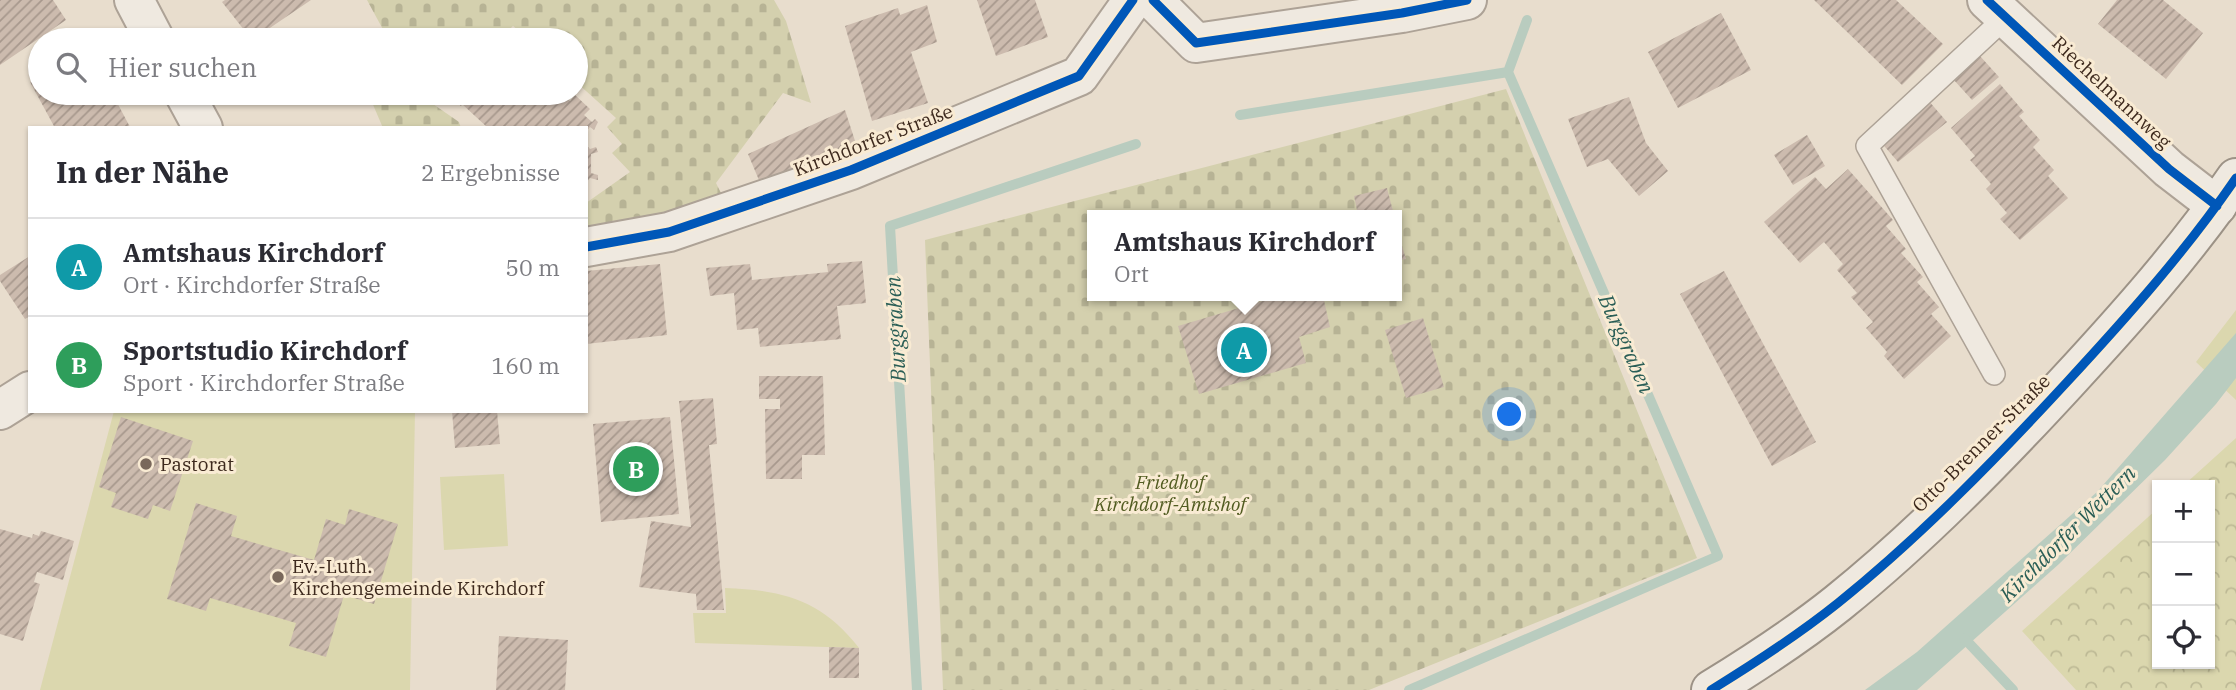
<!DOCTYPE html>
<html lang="de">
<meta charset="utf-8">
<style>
body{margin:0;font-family:"IBM Plex Serif",serif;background:#f2f2f3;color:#2b2b33}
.controls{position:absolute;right:21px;bottom:21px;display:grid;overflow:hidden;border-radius:0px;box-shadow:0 2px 5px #0004}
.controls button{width:63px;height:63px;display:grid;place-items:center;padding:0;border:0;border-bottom:2px solid #e1e1e2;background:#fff;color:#2b2b33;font:35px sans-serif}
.you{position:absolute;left:1510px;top:415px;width:24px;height:24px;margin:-18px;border:5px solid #fff;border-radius:50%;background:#1a73e8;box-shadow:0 0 0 10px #1a73e833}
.badge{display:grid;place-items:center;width:46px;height:46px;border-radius:50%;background:#7c3aed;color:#fff;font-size:23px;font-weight:700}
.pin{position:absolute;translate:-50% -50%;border:4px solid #fff;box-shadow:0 2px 7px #0006}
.popup{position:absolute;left:1087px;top:210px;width:315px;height:91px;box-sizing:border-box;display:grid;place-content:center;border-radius:0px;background:#fff;filter:drop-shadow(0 2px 5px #0005);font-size:23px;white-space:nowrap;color:#7c7c81}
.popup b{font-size:26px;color:#2b2b33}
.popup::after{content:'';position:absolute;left:50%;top:100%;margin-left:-14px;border:14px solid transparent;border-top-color:#fff}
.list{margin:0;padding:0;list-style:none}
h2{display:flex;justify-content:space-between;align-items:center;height:91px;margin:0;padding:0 28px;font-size:30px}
h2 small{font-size:23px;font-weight:400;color:#7c7c81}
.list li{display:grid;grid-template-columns:46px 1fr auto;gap:21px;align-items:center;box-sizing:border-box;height:98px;padding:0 28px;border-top:2px solid #e1e1e2}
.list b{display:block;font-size:26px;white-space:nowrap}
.list p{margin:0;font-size:23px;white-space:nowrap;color:#7c7c81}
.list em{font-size:23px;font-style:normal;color:#7c7c81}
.icon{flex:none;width:38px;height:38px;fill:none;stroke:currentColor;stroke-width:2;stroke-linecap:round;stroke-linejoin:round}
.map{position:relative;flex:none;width:2236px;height:690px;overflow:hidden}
.search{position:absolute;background:#fff;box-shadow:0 2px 5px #0004;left:28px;top:28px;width:560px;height:77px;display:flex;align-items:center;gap:18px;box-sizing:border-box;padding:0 24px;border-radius:38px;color:#7c7c81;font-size:26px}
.panel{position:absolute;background:#fff;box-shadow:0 2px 5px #0004;left:28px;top:126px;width:560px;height:287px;border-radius:0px}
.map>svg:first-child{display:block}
</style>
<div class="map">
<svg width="2236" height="690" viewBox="0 0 2236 690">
<defs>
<pattern id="forest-crowns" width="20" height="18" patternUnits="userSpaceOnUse" patternTransform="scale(1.75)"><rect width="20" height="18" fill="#dbd7ae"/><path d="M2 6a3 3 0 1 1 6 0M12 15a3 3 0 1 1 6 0" fill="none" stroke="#bdb995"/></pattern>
<pattern id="cemetery-stones" width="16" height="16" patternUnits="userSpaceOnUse" patternTransform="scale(1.75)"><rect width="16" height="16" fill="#d4d0ae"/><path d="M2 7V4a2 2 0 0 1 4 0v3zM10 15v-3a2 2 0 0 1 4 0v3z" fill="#b7b395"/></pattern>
<pattern id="building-hatch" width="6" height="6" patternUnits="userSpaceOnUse" patternTransform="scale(1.75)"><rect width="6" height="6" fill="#ccbbae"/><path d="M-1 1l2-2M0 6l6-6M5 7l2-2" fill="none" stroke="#a7988d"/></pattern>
</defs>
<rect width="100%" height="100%" fill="#e8ddcd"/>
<path fill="#dbd7ae" d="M2236 310V400L2196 362Z
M114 411H415L410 690H40Z
M504 474 508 546 444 550 440 477Z
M725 588C783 590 822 600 859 648L695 643 693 613H726Z"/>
<path fill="url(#forest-crowns)" d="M2236 438V690H2076L2022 631 2157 509V664H2210V485H2184Z"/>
<path fill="url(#cemetery-stones)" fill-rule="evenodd" d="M367 0H774L786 21 811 103 783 93 716 183 723 197 586 237V203L630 172 612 153 622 144 607 127 616 118 576 82V40H530L513 26 498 40H379L386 35Z
M1506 89 1697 558 1369 690H943L925 240ZM1092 215H1396V296H1092Z
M368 93H444L433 104 459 122 461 128H383Z"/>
<path fill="#b9ccbf" d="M2236 333V378L2216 404 2165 460 2059 564 1917 690H1865L1917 652 2097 492Z"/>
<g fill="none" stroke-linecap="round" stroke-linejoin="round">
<path stroke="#b9ccbf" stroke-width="10" d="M1508 72 1527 20
M1240 115 1508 72
M1964 638 2013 690
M917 690 890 226 1136 144
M1409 690 1718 556 1508 72"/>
</g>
<path fill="url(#building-hatch)" d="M0 0H53L66 20 0 65Z
M225 0H311L252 40 222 2Z
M977 0H1035L1048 37 996 56Z
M1814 0H1896L1943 44 1902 85Z
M2117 0H2163L2203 33 2166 79 2098 24Z
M927 5 937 42 911 52 928 103 872 121 845 26 898 8 900 15Z
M1721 13 1751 70 1678 108 1648 52Z
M1980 56 1999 77 1972 100 1953 79Z
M40 76V93H112L130 127 55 128 30 82Z
M2000 84 2024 112 2019 116 2040 140 2033 147 2054 170 2048 176 2068 198 2020 240 2000 219 2007 213 1986 189 1991 184 1970 160 1975 156 1951 128Z
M466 93H561L570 101 575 95 590 109 584 115 592 122 595 119 598 122 594 130 590 127 586 132V128H488L462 104 461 106 457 103Z
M1629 97 1646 143 1668 171 1639 196 1608 159 1587 167 1568 119Z
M1928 100 1947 122 1898 162 1879 140Z
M845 110 857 147 761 185 748 154Z
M1807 135 1825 166 1793 185 1774 155Z
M586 145 590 149 596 147 598 152 591 154V173L598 175V180L590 178 586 183Z
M1848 169 1893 220 1886 226 1906 249 1901 253 1923 277 1917 282 1939 307 1931 314 1951 336 1904 379 1884 356 1887 352 1866 328 1873 322 1851 297 1857 293 1837 270 1843 264 1824 242 1800 263 1764 222 1815 177 1826 189Z
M1387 188 1394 215H1358L1354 196Z
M1396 226 1406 259 1396 261Z
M30 256V316L25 319 0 281V275Z
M862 261 866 303 837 306 841 339 760 347 758 328 737 330 734 293 710 296 706 268 750 264 752 280 828 272 827 264Z
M660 264 667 335 586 344V271Z
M1724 271 1816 442 1772 466 1680 294Z
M1280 296H1286L1288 301 1306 296H1323L1330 327 1299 337 1306 363 1199 394 1178 326Z
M1423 318 1444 387 1406 398 1385 330Z
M759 376H823L825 455H802V479H766L765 409H780V399H759Z
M713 398 717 444 709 445 724 610H697L696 594 639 587 651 521 691 527 679 401Z
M452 411H497L500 444 455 448Z
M121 417 193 441 170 511 153 505 148 519 111 507 116 493 99 487Z
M670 417 679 514 601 522 593 424Z
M196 503 237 516 231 536 314 560 326 519 345 525 349 509 398 524 374 604 344 595 326 657 289 646 296 623 210 598 206 611 167 599Z
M0 529 32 538 33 534 39 536 41 531 74 541 63 580 37 572 34 582 40 584 23 641 0 634Z
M499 636 568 640 565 690H496Z
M829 647 859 648V678H829Z"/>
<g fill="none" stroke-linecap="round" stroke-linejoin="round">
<g stroke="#ada296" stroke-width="24">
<path id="service" d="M1994 374 1867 146 2006 17"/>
</g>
<g stroke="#ada296" stroke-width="42">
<path id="minor" d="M134 0 155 40
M1153 0 1196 43 1402 13 1467 0
M1987 0 2169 169 2217 206
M184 93 203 128
M586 247 669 232 851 170 1079 76 1133 0
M0 410 30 391"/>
</g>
<g stroke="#9c9286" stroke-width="42">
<path id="secondary" d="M1711 690C1755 663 1798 635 1838 603 1920 537 1996 459 2067 382 2127 317 2186 251 2236 178"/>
</g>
<use href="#service" stroke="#efe9e0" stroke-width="21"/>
<use href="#minor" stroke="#efe9e0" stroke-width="38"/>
<use href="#secondary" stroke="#efe9e0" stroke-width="38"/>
<g stroke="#f9ebd3" stroke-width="13">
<path id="cycleway" d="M1153 0 1196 43 1402 13 1467 0
M1987 0 2169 169 2217 206
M586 247 669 232 851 170 1079 76 1133 0
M1711 690C1755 663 1798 635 1838 603 1920 537 1996 459 2067 382 2127 317 2186 251 2236 178"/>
</g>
<use href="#cycleway" stroke="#0057b8" stroke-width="9"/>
</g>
<g fill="#79685b" stroke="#f9ebd3" stroke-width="2.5">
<circle cx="146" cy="464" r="7"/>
<circle cx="278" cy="577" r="7"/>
</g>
<g text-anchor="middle" stroke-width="6" stroke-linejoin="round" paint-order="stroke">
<g font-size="19" fill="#3d291d" stroke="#f9ebd3">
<text transform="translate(2112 92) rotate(43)" y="7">Riechelmannweg</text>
<text transform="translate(873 140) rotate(-21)" y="7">Kirchdorfer Straße</text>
<text transform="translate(1981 443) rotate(-45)" y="7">Otto-Brenner-Straße</text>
</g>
<g font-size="19" fill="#3d291d" stroke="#f9ebd3" text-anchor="start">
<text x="160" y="471">Pastorat</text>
<text x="292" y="573">Ev.-Luth.<tspan x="292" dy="22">Kirchengemeinde Kirchdorf</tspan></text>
</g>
<g font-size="19" font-style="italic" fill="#525c21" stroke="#f9ebd3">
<text x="1170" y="489">Friedhof<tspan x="1170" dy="22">Kirchdorf-Amtshof</tspan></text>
</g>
<g font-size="21" font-style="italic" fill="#2a5e56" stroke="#f9ebd3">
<text transform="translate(896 329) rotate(-93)" y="7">Burggraben</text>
<text transform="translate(1626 344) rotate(66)" y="7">Burggraben</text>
<text transform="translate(2068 534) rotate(-45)" y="7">Kirchdorfer Wettern</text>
</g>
</g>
</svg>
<div class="controls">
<button>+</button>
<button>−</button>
<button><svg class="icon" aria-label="locate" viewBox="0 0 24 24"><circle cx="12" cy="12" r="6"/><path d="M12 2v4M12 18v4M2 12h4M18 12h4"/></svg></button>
</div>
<div class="you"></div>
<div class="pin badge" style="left:1244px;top:350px;background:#0f9aa8">A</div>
<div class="popup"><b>Amtshaus Kirchdorf</b>Ort</div>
<div class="pin badge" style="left:636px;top:469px;background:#2e9e5b">B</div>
<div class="search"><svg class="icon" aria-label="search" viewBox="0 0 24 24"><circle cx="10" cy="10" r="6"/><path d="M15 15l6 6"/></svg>Hier suchen</div>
<section class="panel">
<h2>In der Nähe<small>2 Ergebnisse</small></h2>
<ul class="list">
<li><span class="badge" style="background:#0f9aa8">A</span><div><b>Amtshaus Kirchdorf</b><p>Ort · Kirchdorfer Straße</p></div><em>50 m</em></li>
<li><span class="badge" style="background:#2e9e5b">B</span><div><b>Sportstudio Kirchdorf</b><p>Sport · Kirchdorfer Straße</p></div><em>160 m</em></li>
</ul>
</section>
</div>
